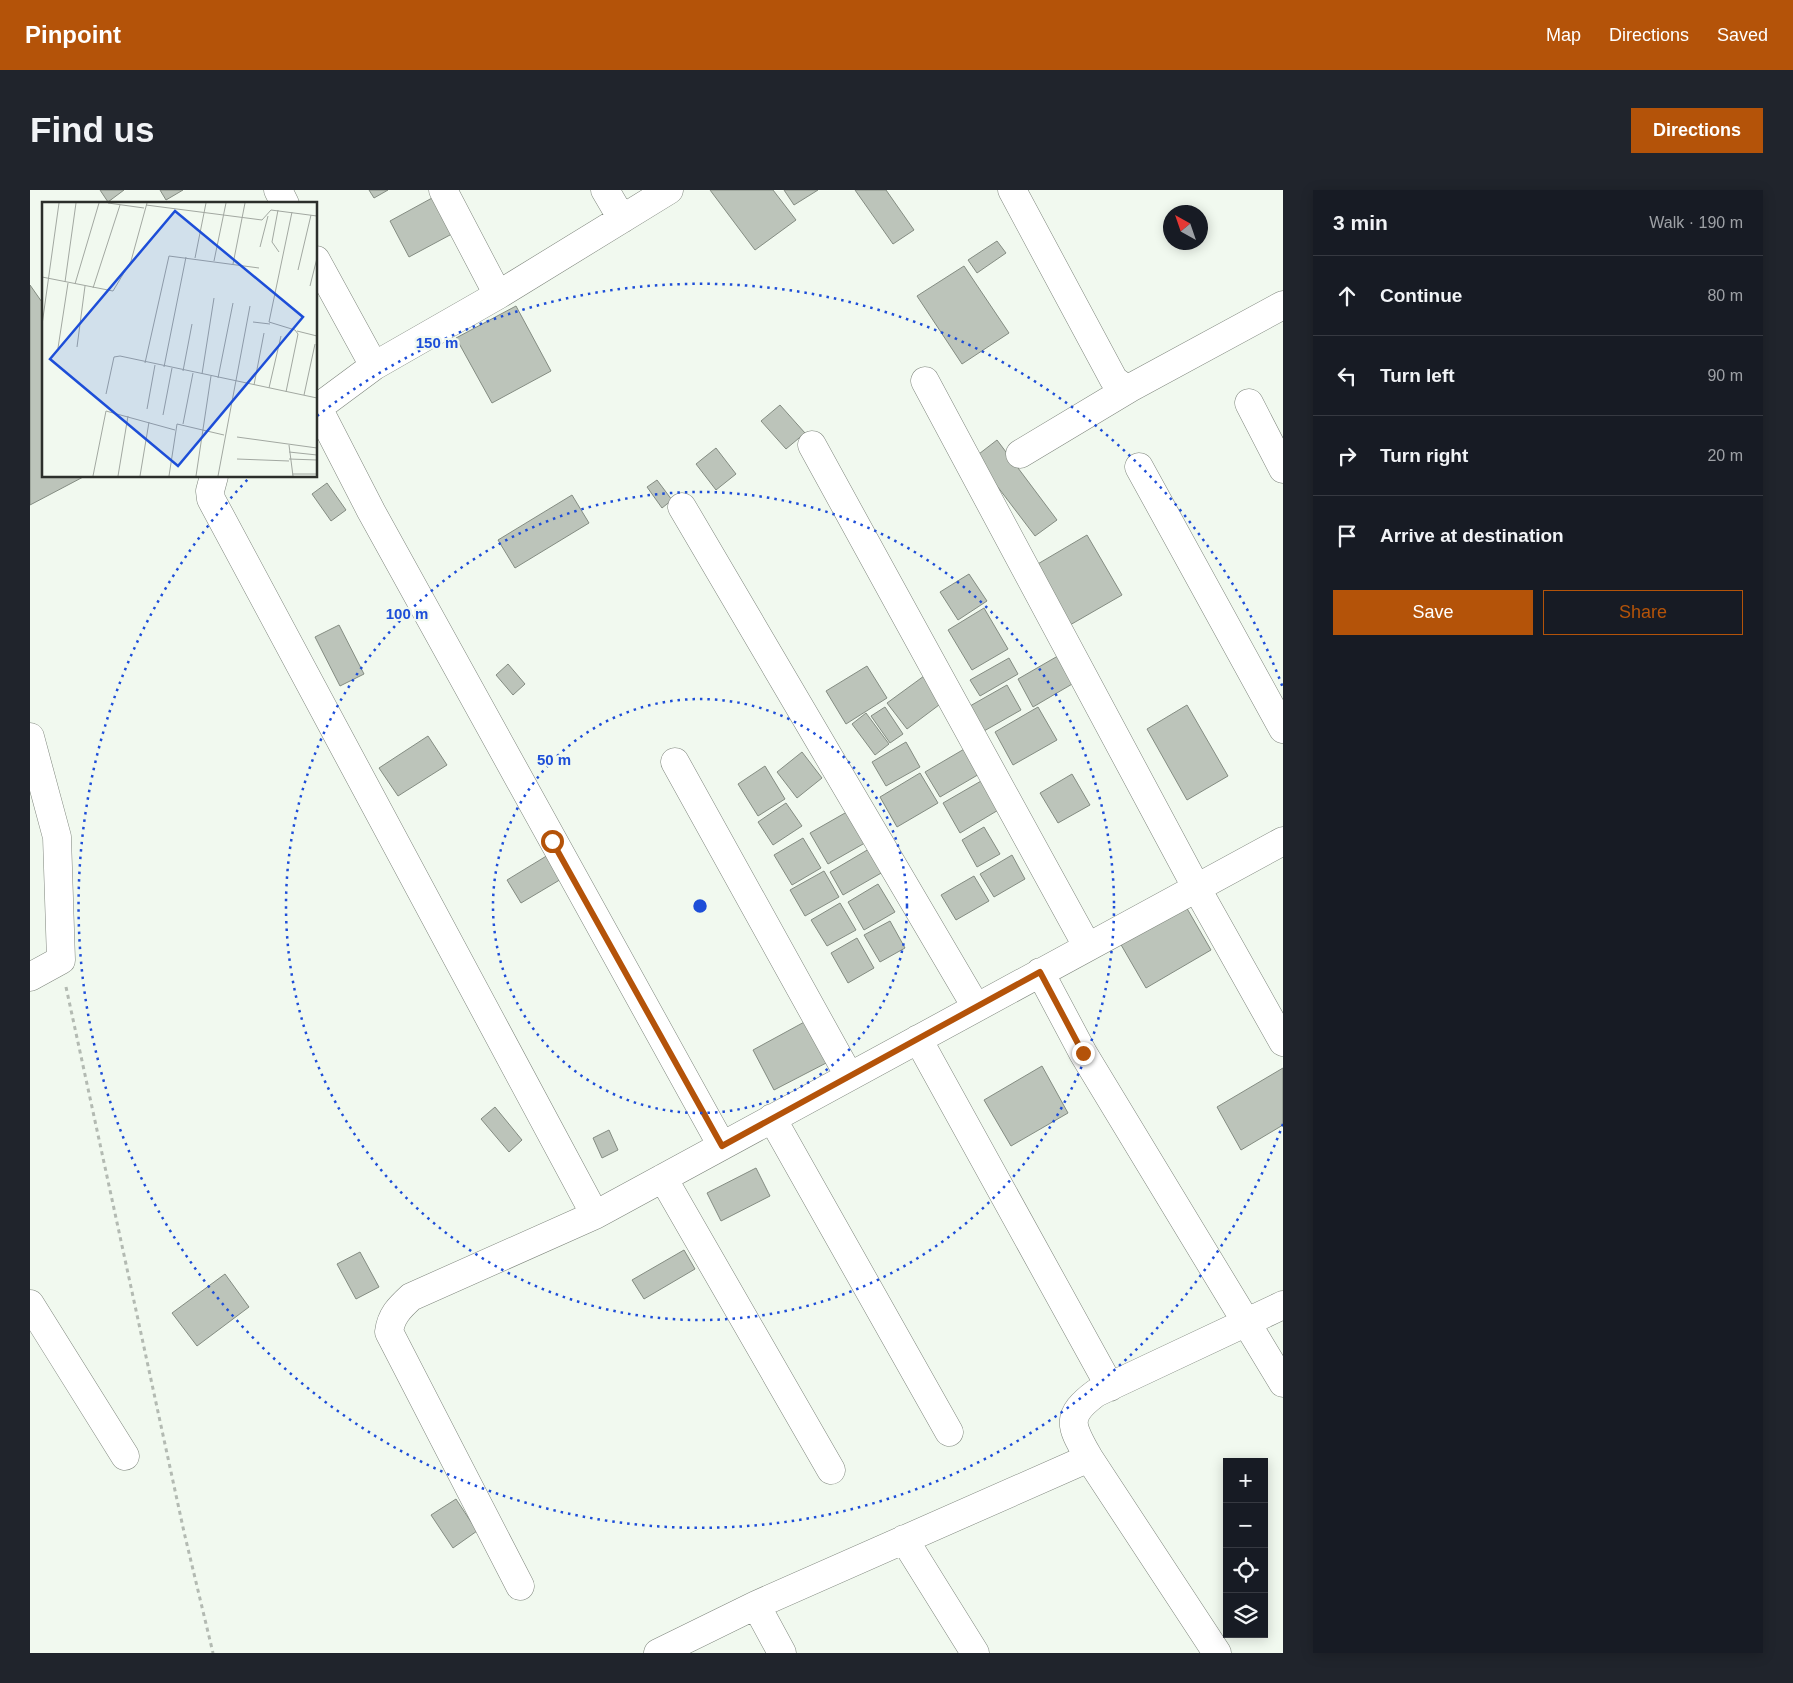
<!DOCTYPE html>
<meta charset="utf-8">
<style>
body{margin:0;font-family:Arial,sans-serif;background:#20242c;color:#f1f3f6}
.controls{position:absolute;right:15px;bottom:15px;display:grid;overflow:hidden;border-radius:0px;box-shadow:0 2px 12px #0003}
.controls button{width:45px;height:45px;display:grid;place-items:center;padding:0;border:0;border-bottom:1px solid #363941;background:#171b24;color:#f1f3f6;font:25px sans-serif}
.compass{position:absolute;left:1133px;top:15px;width:45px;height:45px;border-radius:50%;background:#171b24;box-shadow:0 2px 12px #0003;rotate:320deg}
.stop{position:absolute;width:15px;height:15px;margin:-11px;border:4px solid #b45309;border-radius:50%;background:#fff}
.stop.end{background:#b45309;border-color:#fff;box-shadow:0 1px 5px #0008}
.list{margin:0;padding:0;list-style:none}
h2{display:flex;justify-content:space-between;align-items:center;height:65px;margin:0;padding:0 20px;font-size:21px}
h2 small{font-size:16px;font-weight:400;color:#9ea1a6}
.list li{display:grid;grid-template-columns:32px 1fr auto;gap:15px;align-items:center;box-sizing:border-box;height:80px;padding:0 20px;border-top:1px solid #363941}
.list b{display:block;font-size:19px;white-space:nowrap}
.list em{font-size:16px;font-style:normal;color:#9ea1a6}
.actions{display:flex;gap:10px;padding:15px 20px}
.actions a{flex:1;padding:11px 0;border:1px solid #b45309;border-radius:0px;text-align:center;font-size:18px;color:#b45309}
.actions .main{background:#b45309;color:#fff}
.icon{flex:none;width:28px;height:28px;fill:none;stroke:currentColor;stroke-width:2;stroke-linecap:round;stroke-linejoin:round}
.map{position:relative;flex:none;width:1253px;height:1463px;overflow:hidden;border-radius:0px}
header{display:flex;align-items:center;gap:30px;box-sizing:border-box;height:70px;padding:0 25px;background:#b45309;color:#fff}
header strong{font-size:24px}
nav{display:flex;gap:28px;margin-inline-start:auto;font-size:18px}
.intro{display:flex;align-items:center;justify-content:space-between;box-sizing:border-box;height:120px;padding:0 30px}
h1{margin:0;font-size:35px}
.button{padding:12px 22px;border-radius:0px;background:#b45309;color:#fff;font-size:18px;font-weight:700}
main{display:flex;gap:30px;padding:0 30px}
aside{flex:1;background:#171b24;border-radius:0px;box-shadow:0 2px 12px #0003}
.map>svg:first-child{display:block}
</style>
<header>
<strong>Pinpoint</strong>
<nav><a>Map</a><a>Directions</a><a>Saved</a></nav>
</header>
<div class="intro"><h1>Find us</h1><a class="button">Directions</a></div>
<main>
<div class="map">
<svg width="1253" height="1463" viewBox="0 0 1253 1463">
<rect width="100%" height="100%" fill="#f1f9ef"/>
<path fill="#bcc4ba" stroke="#848c82" d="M70 0H94L78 12Z
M130 0H153L136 10Z
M339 0H358L344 8Z
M680 0H743L766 30 725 60Z
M754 0H788L764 15Z
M825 0H856L884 40 863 54Z
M413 2 433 38 379 67 360 31Z
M967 51 976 63 947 83 938 70Z
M934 76 979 143 932 174 887 106Z
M0 95 14 115V286H55L0 315Z
M486 116 521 181 462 213 426 148Z
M750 215 775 243 756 259 731 231Z
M967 250 1027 330 1005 346 945 267Z
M686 258 706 284 686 300 666 274Z
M627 290 642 310 632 318 617 297Z
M297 293 316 320 301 331 282 304Z
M542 305 559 333 485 378 468 350Z
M1057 345 1092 405 1040 435 1006 375Z
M939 384 957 411 928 430 910 402Z
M954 418 978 459 942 480 918 440Z
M309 435 334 484 310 496 285 447Z
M1033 463 1049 490 1003 517 988 489Z
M979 468 988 484 950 506 940 490Z
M478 474 495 494 483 505 466 485Z
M837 476 857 508 816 534 796 501Z
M894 486 913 512 877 539 857 513Z
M977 495 991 520 954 541 940 516Z
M1157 515 1198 586 1157 610 1117 539Z
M855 517 873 544 860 553 841 526Z
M1008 517 1027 550 983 575 965 542Z
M836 523 859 554 845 565 822 534Z
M398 546 417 575 368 606 349 578Z
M876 552 890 577 856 596 842 572Z
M936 558 951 583 910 607 895 582Z
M772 562 792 588 767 608 747 582Z
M735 576 755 609 728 626 708 594Z
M890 583 908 613 867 637 850 607Z
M1042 584 1060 615 1028 633 1010 603Z
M958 587 975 616 930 643 913 613Z
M756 613 772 636 743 655 728 632Z
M822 619 840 650 798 674 780 643Z
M954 637 970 664 947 677 932 650Z
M773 648 791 678 762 695 744 665Z
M839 659 853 682 813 705 800 682Z
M523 662 538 685 491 713 477 690Z
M982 665 995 689 964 707 950 684Z
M794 681 809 707 775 726 760 700Z
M944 686 959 711 926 730 911 705Z
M848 694 865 722 834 740 818 712Z
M810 713 826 740 797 756 781 730Z
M1155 715 1181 760 1116 798 1090 753Z
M860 731 875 758 850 772 834 745Z
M827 748 844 778 818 793 801 763Z
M778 830 800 871 744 900 723 860Z
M1012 876 1038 923 981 956 954 910Z
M1253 878V935L1211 960 1187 917Z
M465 917 492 950 479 962 451 929Z
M579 940 588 960 572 968 563 948Z
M726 978 740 1006 691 1031 677 1003Z
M654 1060 665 1079 614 1109 602 1090Z
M330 1062 349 1097 326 1109 307 1074Z
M195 1084 219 1117 167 1156 142 1123Z
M426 1309 447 1341 423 1358 401 1325Z"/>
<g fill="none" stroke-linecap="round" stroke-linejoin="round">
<g stroke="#7e857c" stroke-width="29">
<path id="minor" d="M248 0 255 14
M413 0 468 105
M575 0 592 29
M982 0 1084 190 1095 198H1100L1253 115
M286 70 344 176
M895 191 1166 697 1253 852
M1219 213 1253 279
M288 218 341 321 692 956
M286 219 344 176 468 105 639 0
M782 255 1057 756
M990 264 1100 198
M1109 277 1253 539
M184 286 180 301 181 309 565 1025
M652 317 946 817
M0 547 27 647 31 770 0 787
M645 572 819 886
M1010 782 1053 863 1253 1193
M888 849 1080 1197
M742 928 919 1242
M633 988 801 1280
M0 1114 95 1266
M874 1349 945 1463
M490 1396 359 1142C361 1126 369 1118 381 1107L565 1025 1253 651
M726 1415 752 1463
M628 1463 726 1415 1059 1268
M1187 1463 1059 1268C1041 1236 1034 1227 1066 1203L1253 1115"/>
</g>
<path stroke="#b3bab2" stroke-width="3" stroke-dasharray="4 4" stroke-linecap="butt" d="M36 797 154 1342 183 1463"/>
<use href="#minor" stroke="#fff" stroke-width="28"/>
</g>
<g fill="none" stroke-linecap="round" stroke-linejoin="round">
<path stroke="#b45309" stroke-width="6" d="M522 651 692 956 1010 782 1053 863"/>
</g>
<g fill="none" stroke="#1d4ed8" stroke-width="2.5" stroke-dasharray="2.5 5">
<circle cx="670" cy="716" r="207"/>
<circle cx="670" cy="716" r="414"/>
<path d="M1253 934A622 622 0 1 1 219 288M287 226A622 622 0 0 1 1253 498"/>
</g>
<g transform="translate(12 12)">
<rect width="275" height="275" fill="#f1f9ef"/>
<path fill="none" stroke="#a2a8a1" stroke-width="1" d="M66 1 102 6M104 3 220 18 229 8 275 14M236 8 230 40 237 50M218 45 226 14M153 56 164 1M172 59 184 1M191 62 203 1M256 68 269 13M0 75 71 89 89 59 105 1M23 80 34 1M33 82 57 1M268 84 275 56M51 86 78 3M211 120 228 122M0 123 17 1M255 129 275 134M35 145 43 84M16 146 26 81M103 161 127 54 217 66M122 165 144 55M141 169 150 122M160 172 172 96M176 176 191 101M212 183 222 131M227 186 239 134M244 190 256 132 253 128 227 120 250 10M64 192 72 155 78 154 275 196M262 193 273 142M105 207 113 163M121 213 130 166M141 222 151 171M195 235 275 246M247 243 251 274M247 250 275 253M195 257 247 259M247 257 275 258M250 272H275M51 274 64 209 133 228M76 274 86 214M98 274 107 220M127 274 135 222 182 233M154 274 169 174M176 274 208 104"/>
<path fill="#1d4ed8" fill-opacity="0.15" stroke="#1d4ed8" stroke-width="2.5" d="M133 9 261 115 136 264 8 157Z"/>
<rect width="275" height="275" fill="none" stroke="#2c2f2b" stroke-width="2.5"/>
</g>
<circle cx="670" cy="716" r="8" fill="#1d4ed8" stroke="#f1f9ef" stroke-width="2.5"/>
<g font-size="15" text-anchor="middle" font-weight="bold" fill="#1d4ed8" stroke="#f1f9ef" stroke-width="4.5" stroke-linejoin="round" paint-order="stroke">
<text x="407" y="158">150 m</text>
<text x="377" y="429">100 m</text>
<text x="524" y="575">50 m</text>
</g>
</svg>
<div class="controls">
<button>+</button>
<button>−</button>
<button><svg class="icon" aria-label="locate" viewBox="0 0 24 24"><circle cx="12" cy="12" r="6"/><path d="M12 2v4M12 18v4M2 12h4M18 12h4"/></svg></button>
<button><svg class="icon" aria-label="layers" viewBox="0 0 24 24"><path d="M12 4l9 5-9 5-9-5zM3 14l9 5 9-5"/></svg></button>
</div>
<svg class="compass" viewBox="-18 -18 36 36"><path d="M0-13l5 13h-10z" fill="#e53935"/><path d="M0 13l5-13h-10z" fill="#9ea1a6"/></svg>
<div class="stop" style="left:522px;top:651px"></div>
<div class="stop end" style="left:1053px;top:863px"></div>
</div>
<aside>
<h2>3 min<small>Walk · 190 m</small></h2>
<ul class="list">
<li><svg class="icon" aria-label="ahead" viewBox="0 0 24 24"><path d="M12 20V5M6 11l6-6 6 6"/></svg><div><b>Continue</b></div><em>80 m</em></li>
<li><svg class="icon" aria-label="left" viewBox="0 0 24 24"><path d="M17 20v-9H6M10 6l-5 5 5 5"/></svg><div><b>Turn left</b></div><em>90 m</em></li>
<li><svg class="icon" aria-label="right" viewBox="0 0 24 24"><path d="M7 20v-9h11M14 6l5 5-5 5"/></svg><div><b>Turn right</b></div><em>20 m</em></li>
<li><svg class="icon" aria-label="arrive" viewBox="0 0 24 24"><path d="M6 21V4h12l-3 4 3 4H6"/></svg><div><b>Arrive at destination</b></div></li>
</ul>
<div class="actions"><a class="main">Save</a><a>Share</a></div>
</aside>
</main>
